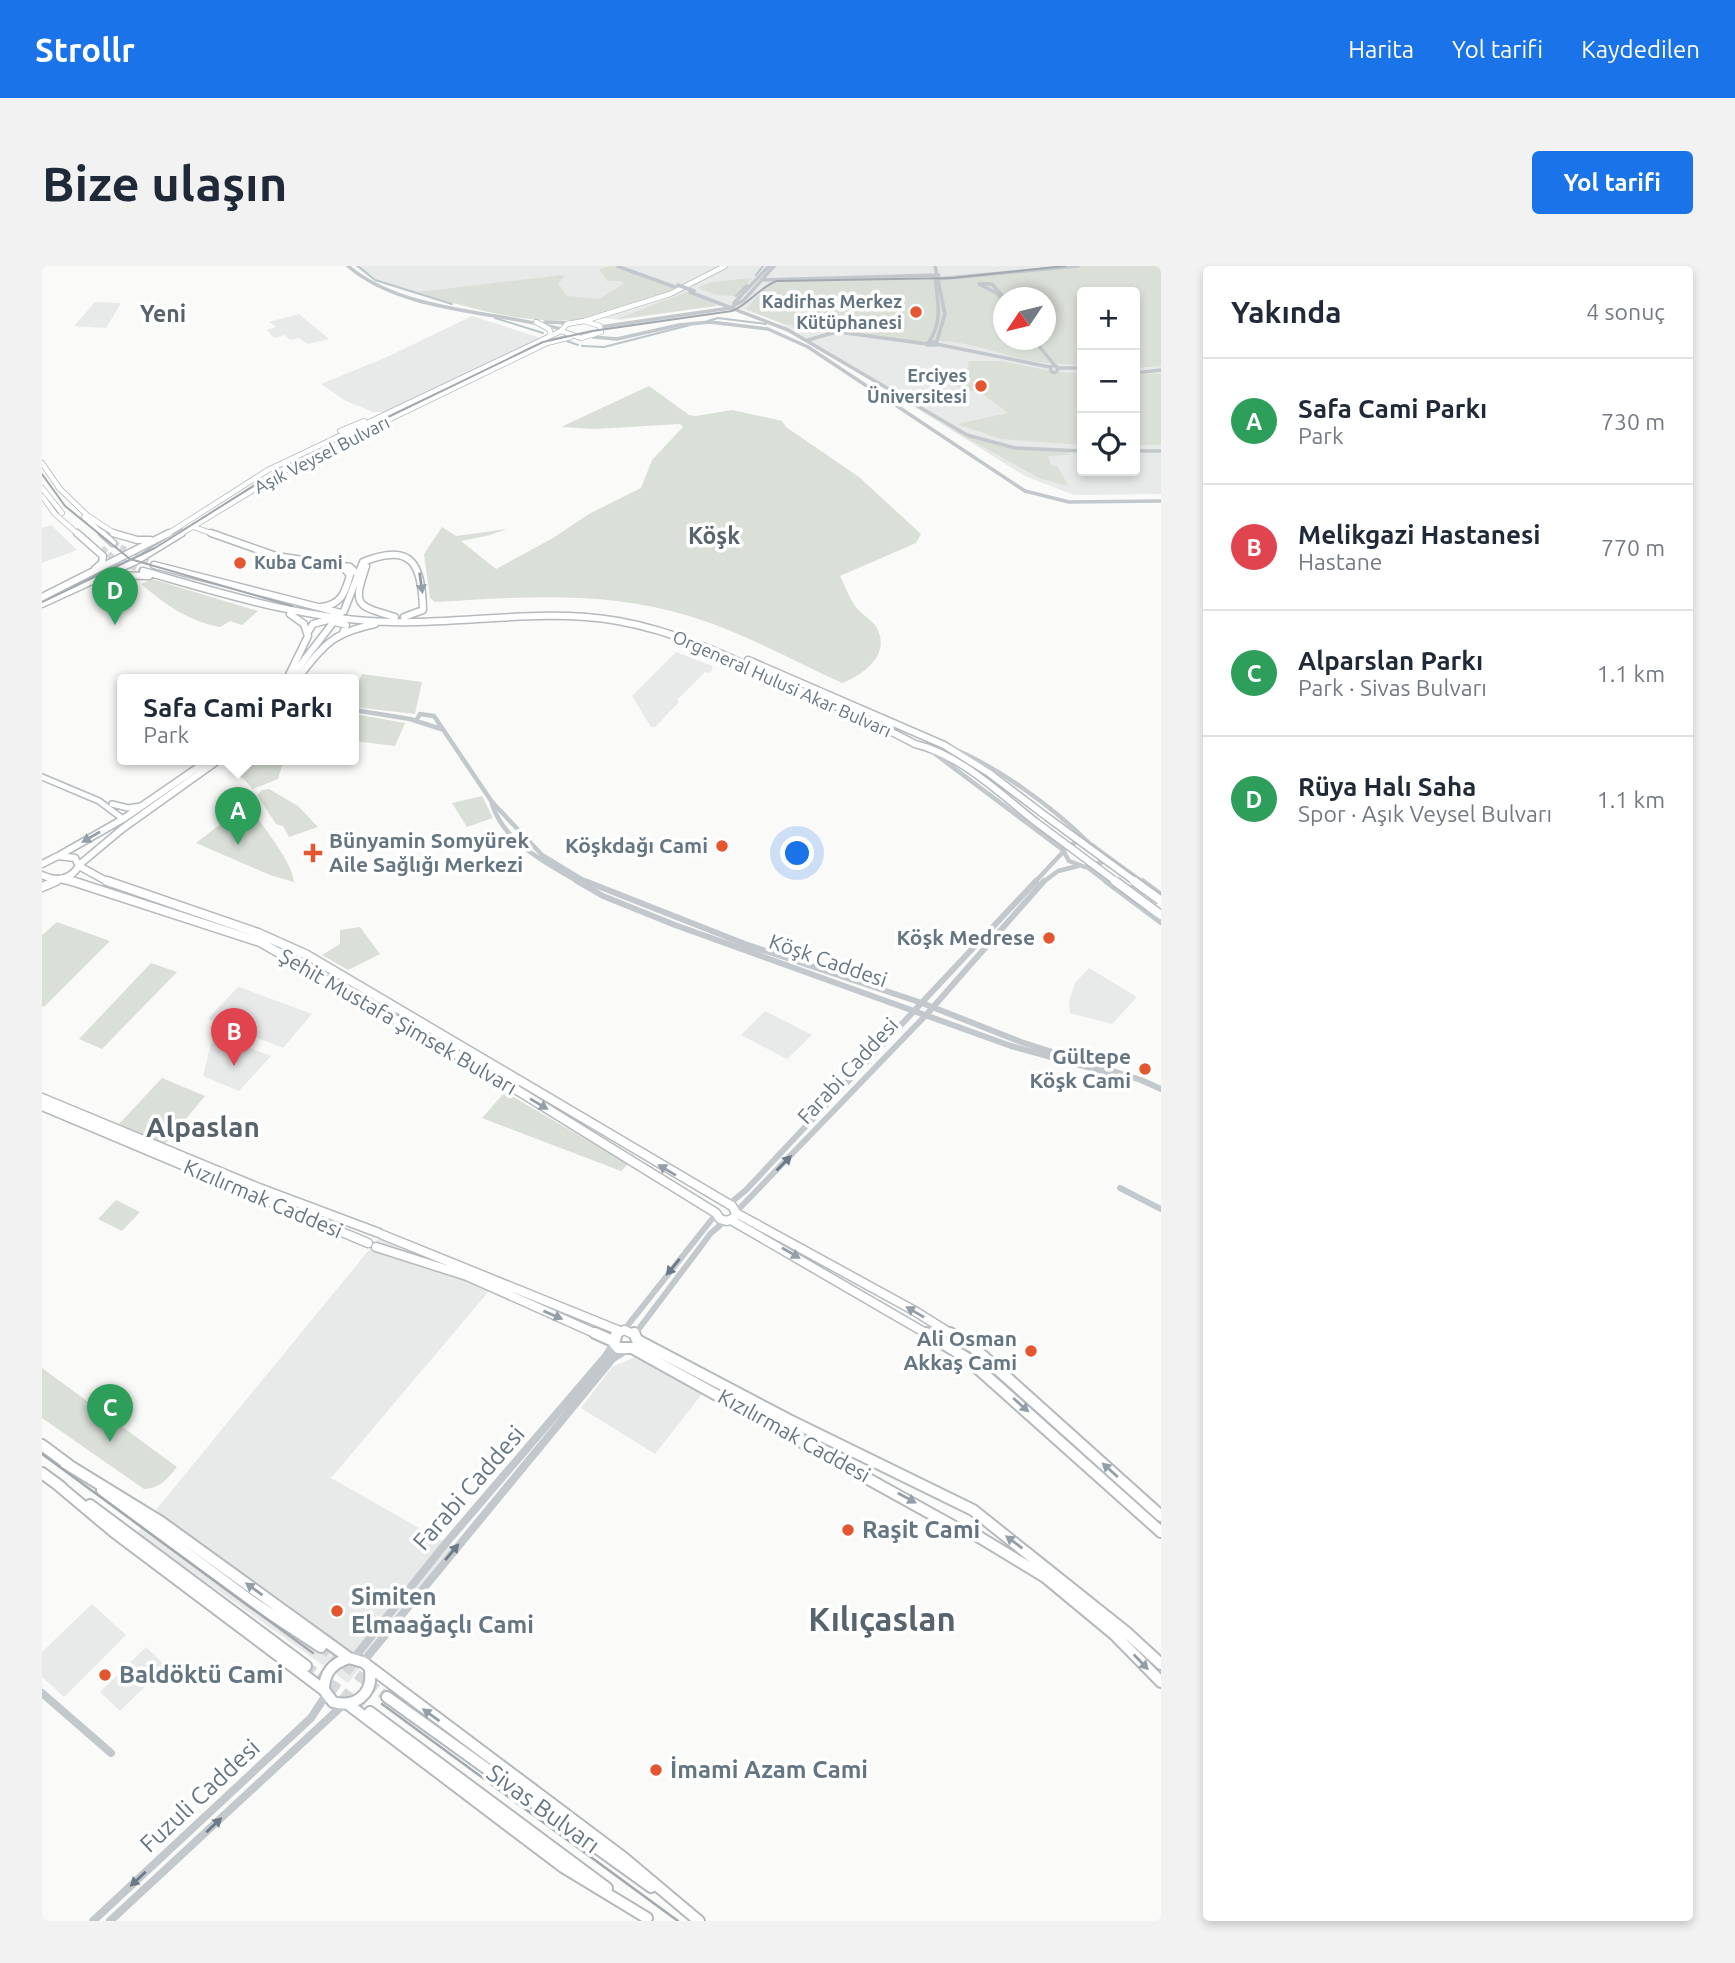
<!DOCTYPE html>
<html lang="tr">
<meta charset="utf-8">
<style>
body{margin:0;font-family:Ubuntu,sans-serif;background:#f2f2f3;color:#1f2937}
.controls{position:absolute;right:21px;top:21px;display:grid;overflow:hidden;border-radius:7px;box-shadow:0 4px 10px #0003}
.controls button{width:63px;height:63px;display:grid;place-items:center;padding:0;border:0;border-bottom:2px solid #e0e1e3;background:#fff;color:#1f2937;font:35px sans-serif}
.compass{position:absolute;left:951px;top:21px;width:63px;height:63px;border-radius:50%;background:#fff;box-shadow:0 4px 10px #0003;rotate:235deg}
.you{position:absolute;left:756px;top:588px;width:24px;height:24px;margin:-18px;border:5px solid #fff;border-radius:50%;background:#1a73e8;box-shadow:0 0 0 10px #1a73e833}
.badge{display:grid;place-items:center;width:46px;height:46px;border-radius:50%;background:#1a73e8;color:#fff;font-size:23px;font-weight:700}
.pin{position:absolute;translate:-50% -58px;filter:drop-shadow(0 2px 4px #0008)}
.pin::after{content:'';position:absolute;top:37px;width:24px;height:21px;background:inherit;clip-path:polygon(0 0,100% 0,50% 100%)}
.popup{position:absolute;left:75px;top:408px;width:242px;height:91px;box-sizing:border-box;display:grid;place-content:center;border-radius:7px;background:#fff;filter:drop-shadow(0 2px 5px #0005);font-size:23px;white-space:nowrap;color:#747a83}
.popup b{font-size:26px;color:#1f2937}
.popup::after{content:'';position:absolute;left:50%;top:100%;margin-left:-14px;border:14px solid transparent;border-top-color:#fff}
.list{margin:0;padding:0;list-style:none}
h2{display:flex;justify-content:space-between;align-items:center;height:91px;margin:0;padding:0 28px;font-size:30px}
h2 small{font-size:23px;font-weight:400;color:#747a83}
.list li{display:grid;grid-template-columns:46px 1fr auto;gap:21px;align-items:center;box-sizing:border-box;height:126px;padding:0 28px;border-top:2px solid #e0e1e3}
.list b{display:block;font-size:26px;white-space:nowrap}
.list p{margin:0;font-size:23px;white-space:nowrap;color:#747a83}
.list em{font-size:23px;font-style:normal;color:#747a83}
.icon{flex:none;width:38px;height:38px;fill:none;stroke:currentColor;stroke-width:2;stroke-linecap:round;stroke-linejoin:round}
.map{position:relative;flex:none;width:1119px;height:1655px;overflow:hidden;border-radius:7px}
header{display:flex;align-items:center;gap:42px;box-sizing:border-box;height:98px;padding:0 35px;background:#1a73e8;color:#fff}
header strong{font-size:33px}
nav{display:flex;gap:38px;margin-inline-start:auto;font-size:24px}
.intro{display:flex;align-items:center;justify-content:space-between;box-sizing:border-box;height:168px;padding:0 42px}
h1{margin:0;font-size:49px}
.button{padding:18px 32px;border-radius:7px;background:#1a73e8;color:#fff;font-size:24px;font-weight:700}
main{display:flex;gap:42px;padding:0 42px}
aside{flex:1;background:#fff;border-radius:7px;box-shadow:0 4px 10px #0003}
.map>svg:first-child{display:block}
</style>
<header>
<strong>Strollr</strong>
<nav><a>Harita</a><a>Yol tarifi</a><a>Kaydedilen</a></nav>
</header>
<div class="intro"><h1>Bize ulaşın</h1><a class="button">Yol tarifi</a></div>
<main>
<div class="map">
<svg width="1119" height="1655" viewBox="0 0 1119 1655">
<rect width="100%" height="100%" fill="#fafaf8"/>
<path fill="#e8e9e9" fill-rule="evenodd" d="M312 0H1119V228L1032 229 983 210 736 56 691 40H674L578 54 554 51 529 54 493 52 423 40 377 29 333 15ZM1040 26H1093V205H1040ZM962 32H1004V74H962Z
M53 36 79 37 64 62 32 60Z
M257 48 287 73 266 78 256 72 248 74 243 69 232 72 225 64 234 61 227 56Z
M430 50 499 72 345 146H331L304 135 279 118 345 91Z
M9 259 35 284 0 297V262Z
M634 386 670 400V404L667 407 663 406 635 434 637 436 613 461H609L590 430Z
M1047 702 1095 731 1070 758 1028 747 1027 736 1033 717Z
M196 721H197L270 748 241 782 166 753Z
M723 745 770 769 745 793 699 769Z
M176 770 229 790 197 825 161 810 169 778Z
M336 973 453 1018 289 1212 414 1283 306 1417 95 1267Z
M593 1091 600 1092 660 1128 613 1188 539 1142 570 1101Z
M50 1338 84 1369 22 1431 0 1411V1386Z
M104 1381 124 1400 78 1445 58 1426Z"/>
<path fill="#dadfd7" fill-rule="evenodd" d="M569 0 636 23C605 35 572 49 539 53 486 60 426 42 376 26L520 9 523 10 516 17 525 30 557 33 582 18 580 15H565L557 3Z
M1031 0H1119V100L1093 102V26H1040V99C1026 98 1011 98 997 96 959 91 916 68 879 77L742 58 704 43 723 21 739 15 912 13ZM962 32H1004V74H962Z
M710 12 694 30 675 29 655 22 670 16Z
M645 26 673 37 674 40 575 53Z
M927 95H959L1014 106 1040 107V179L959 173 915 158 966 147 935 124 924 126 906 114 890 117 885 114 923 111Z
M1119 107V179H1093V109Z
M607 120 647 149 654 150 690 144 740 155 744 161 817 211 879 268 874 277 798 310C803 320 807 331 813 340 818 347 827 352 833 359 851 387 823 408 800 417 750 394 700 366 647 350 563 324 479 331 393 336L388 332 382 288 400 261 414 270 465 263 448 269 419 275 454 303 511 272 547 248 599 222 610 194 641 161 638 158 553 163 519 161Z
M910 164 967 180 1025 185 1028 189 1006 190 1009 199 1015 200 1027 220 999 213Z
M110 313 216 345 200 359 188 355 178 361C146 355 124 339 99 318Z
M320 408 380 416 373 448 312 441V425Z
M312 448 363 457 353 480 312 475Z
M193 493H242L236 513 211 523 187 498Z
M227 523 256 540 276 561 247 571 241 560 234 558 215 529 220 524Z
M440 530 451 552 425 561 410 537Z
M202 540H209C220 562 250 594 252 616L228 609 154 577Z
M15 656 68 675 2 741 0 740V669Z
M318 661 338 688 306 704 280 689 298 678V664Z
M109 697 135 706 60 783 37 773Z
M120 812 163 830 123 878 77 858Z
M463 826 586 898 579 905 440 852Z
M74 934 98 946 80 965 56 953Z
M0 1102 135 1201C125 1213 119 1222 102 1223L0 1152Z"/>
<g fill="none" stroke-linecap="round" stroke-linejoin="round">
<path stroke="#bbc7cb" stroke-width="2" d="M316 0 333 14 410 38
M714 9 721 0
M694 30 705 19
M453 52 501 67
M666 55 676 52 724 58
M525 75 536 79
M540 80 562 81 648 59"/>
<path stroke="#d5d9db" stroke-width="6" stroke-dasharray="6 2.5" stroke-linecap="butt" d="M71 277 112 299
M60 282 70 291 101 305"/>
<path stroke="#d5d9db" stroke-width="10" stroke-dasharray="10 5" stroke-linecap="butt" d="M279 1381 345 1431
M264 1400 328 1446"/>
<g stroke="#b3babf" stroke-width="8">
<path id="secondary" d="M0 511 57 535 81 553
M70 538 86 542 99 540"/>
</g>
<g stroke="#b5babe" stroke-width="6">
<path id="primary-far3" d="M542 55 628 28 683 0
M542 55 558 60 559 66 539 72 519 65 525 58Z
M494 56 507 63 509 69
M298 165 322 155
M302 181 340 164
M0 197 18 223
M16 221 46 250 75 269
M0 222 20 247
M0 230 13 248 37 269
M42 251 62 269
M152 261 174 269
M124 269 226 204 519 65
M137 269 251 200 505 77 529 71"/>
</g>
<g stroke="#b5babe" stroke-width="9">
<path id="primary-far2" d="M35 267 61 290 60 297 53 303
M60 267 71 277
M71 267 95 274H108
M169 267 234 290 308 301 315 308
M112 299 299 347
M324 300C311 340 313 339 353 351
M101 305C182 328 264 354 349 356 425 358 500 342 576 355 639 366 696 395 753 422 793 440 834 457 873 478 919 489 958 528 994 556
M71 309 107 310
M0 331 127 267
M0 338 96 294 140 267
M279 341C299 339 303 327 308 309L301 301
M302 345 321 296C370 276 380 298 381 344L362 351
M266 366 271 358 286 354 304 359 301 367
M706 394 902 479 947 507 1005 551
M258 409C284 377 291 367 333 358
M249 411 290 358
M245 413 266 370 262 358 248 348
M18 589 81 553 168 493
M0 598 16 590 33 592 37 600
M37 599 80 563 178 493
M37 600 68 617
M0 609C15 616 28 614 37 600
M17 613 36 617
M10 617 14 615"/>
</g>
<g stroke="#b5babe" stroke-width="11">
<path id="primary-far1" d="M30 615 218 676 462 816 674 947
M65 615 216 667 265 689 690 940 694 947 692 952 685 955 678 953 674 947
M0 621 14 615
M1108 641 1119 649
M0 832 217 922 337 967
M0 840 326 977
M694 947 871 1044 911 1069
M689 954 887 1069
M341 969 578 1065
M334 981 425 1010 557 1069
M573 1069 582 1064 593 1069"/>
</g>
<g stroke="#b5babe" stroke-width="14">
<path id="primary" d="M553 1067 571 1075
M575 1067 572 1077 576 1082H590
M592 1067 595 1074
M884 1067 923 1091 1119 1266
M908 1067 932 1082 1119 1250
M595 1074 747 1154 931 1244 1084 1366 1119 1398
M590 1082 920 1265 929 1266 1003 1311 1073 1369 1119 1416"/>
</g>
<g stroke="#b4b9bd" stroke-width="14">
<path id="trunk" d="M0 1179 27 1199
M23 1197 119 1256 307 1392 321 1396 582 1592 657 1655
M0 1207 19 1221
M16 1219 72 1266 282 1424
M60 1224 209 1335 279 1381
M48 1239 264 1400
M307 1392C291 1397 282 1406 282 1424L291 1436C314 1442 331 1428 328 1404
M345 1431 609 1621
M307 1439 521 1601 605 1652
M328 1446 565 1622"/>
</g>
<path stroke="#c3c8cc" stroke-width="3.5" d="M306 0C359 46 452 45 519 63
M575 0 633 21
M893 0 903 48 894 78 1008 101
M895 13 1036 0
M721 14 897 9
M648 26 746 64 925 169 973 182 1040 185
M962 32 950 18H937L956 28 962 36
M692 37 727 0
M503 56 529 57
M753 60 885 78
M558 61 688 42 702 34 732 0
M551 71 575 73 637 59 668 56 726 63 766 81 983 225 1027 236 1119 235
M766 74 794 66
M992 74 1015 102H1040
M891 76 895 79H885L886 77Z
M886 77C902 56 895 33 893 9
M1008.5 103a3.5 3.5 0 1 1 7 0a3.5 3.5 0 1 1-7 0Z
M1093 107 1119 104
M1093 185H1119"/>
<path stroke="#c3c8cc" stroke-width="4.5" d="M312 444 368 453 399 463
M374 455 378 448 392 450 450 536 500 589 546 617
M905 480C953 499 1010 540 1047 577
M888 484 1021 584
M450 538C462 577 505 597 538 617
M1034 576 1050 579 1062 588 1061 596 1043 601 1027 595 1021 584Z
M1062 588 1102 617
M1045 601 1066 617
M992 617 1021 586
M1000 617 1016 605 1036 600"/>
<path stroke="#c3c8cc" stroke-width="6" d="M535 615 561 630 633 659 969 780 1067 807
M543 615 703 678 880 737 979 776 1099 814 1119 823
M1064 615 1119 656
M1100 615 1119 629
M1078 922 1119 943
M686 939 704 924 994 615
M694 946 885 748 1002 615
M582 1064 674 948
M593 1068 669 967 683 955"/>
<path stroke="#c3c8cc" stroke-width="8" d="M312 1392 404 1277 564 1090 572 1077
M321 1396 571 1092 584 1084
M0 1427 69 1487
M51 1655 269 1452 284 1429
M68 1655 301 1439"/>
<use href="#secondary" stroke="#fff" stroke-width="5"/>
<use href="#primary-far3" stroke="#fff" stroke-width="4.5"/>
<use href="#primary-far2" stroke="#fff" stroke-width="6"/>
<use href="#primary-far1" stroke="#fff" stroke-width="8"/>
<use href="#primary" stroke="#fff" stroke-width="10"/>
<use href="#trunk" stroke="#fff" stroke-width="10"/>
<path stroke="#a2aab0" stroke-width="2" d="M0 208 23 240 88 293 250 340
M0 336 113 282 235 205 501 76 550 65 690 45C708 38 717 21 735 15L911 12 1023 0"/>
<path stroke="#a2aab0" stroke-width="2.5" d="M0 1188 271 1387
M340 1438 636 1655"/>
<g stroke="#b5babe" stroke-width="9" stroke-linecap="butt">
<path id="primary-bridge-far1" d="M1005 551 1095 617
M994 556 1076 617"/>
</g>
<g stroke="#b5babe" stroke-width="11" stroke-linecap="butt">
<path id="primary-bridge" d="M1073 615 1108 641
M1092 615 1118 634"/>
</g>
<path stroke="#c3c8cc" stroke-width="3.5" d="M636 19 652 25"/>
<use href="#primary-bridge-far1" stroke="#fff" stroke-width="6"/>
<use href="#primary-bridge" stroke="#fff" stroke-width="8"/>
</g>
<defs><path id="oneway-solid" d="M-6-.8H1V-3.2L6.5 0L1 3.2V.8H-6Z" transform="scale(1.75)"/></defs>
<g fill="#939fa8">
<use href="#oneway-solid" transform="translate(379 317) rotate(82)"/>
<use href="#oneway-solid" transform="translate(49 571) rotate(150)"/>
<use href="#oneway-solid" transform="translate(497 838) rotate(31)"/>
<use href="#oneway-solid" transform="translate(625 904) rotate(-149)"/>
<use href="#oneway-solid" transform="translate(749 987) rotate(30)"/>
<use href="#oneway-solid" transform="translate(873 1046) rotate(-150)"/>
<use href="#oneway-solid" transform="translate(511 1049) rotate(23)"/>
<use href="#oneway-solid" transform="translate(979 1139) rotate(42)"/>
<use href="#oneway-solid" transform="translate(1068 1204) rotate(-138)"/>
<use href="#oneway-solid" transform="translate(865 1232) rotate(29)"/>
<use href="#oneway-solid" transform="translate(972 1276) rotate(-143)"/>
<use href="#oneway-solid" transform="translate(212 1323) rotate(-144)"/>
<use href="#oneway-solid" transform="translate(1099 1396) rotate(46)"/>
<use href="#oneway-solid" transform="translate(389 1449) rotate(-144)"/>
</g>
<g fill="#6a7a87">
<use href="#oneway-solid" transform="translate(742 897) rotate(-45)"/>
<use href="#oneway-solid" transform="translate(631 1001) rotate(129)"/>
<use href="#oneway-solid" transform="translate(410 1286) rotate(-50)"/>
<use href="#oneway-solid" transform="translate(172 1559) rotate(-43)"/>
<use href="#oneway-solid" transform="translate(96 1613) rotate(137)"/>
</g>
<g fill="#e4572e" stroke="#fff" stroke-width="2.5">
<circle cx="874" cy="46" r="7"/>
<circle cx="939" cy="120" r="7"/>
<circle cx="198" cy="297" r="7"/>
<circle cx="680" cy="580" r="7"/>
<path d="M267.5 576.5h7v7h7v7h-7v7h-7v-7h-7v-7h7z"/>
<circle cx="1007" cy="672" r="7"/>
<circle cx="1103" cy="803" r="7"/>
<circle cx="989" cy="1085" r="7"/>
<circle cx="806" cy="1264" r="7"/>
<circle cx="295" cy="1345" r="7"/>
<circle cx="63" cy="1409" r="7"/>
<circle cx="614" cy="1504" r="7"/>
</g>
<g text-anchor="middle" stroke-width="7" stroke-linejoin="round" paint-order="stroke">
<g font-size="18" font-weight="bold" fill="#657683" stroke="#fff" text-anchor="end">
<text x="860" y="42">Kadirhas Merkez<tspan x="860" dy="21">Kütüphanesi</tspan></text>
<text x="925" y="116">Erciyes<tspan x="925" dy="21">Üniversitesi</tspan></text>
<text x="212" y="303" text-anchor="start">Kuba Cami</text>
</g>
<g font-size="18" fill="#657683" stroke="#fff">
<text transform="translate(280 189) rotate(-27)" y="6">Aşık Veysel Bulvarı</text>
<text transform="translate(740 418) rotate(24)" y="6">Orgeneral Hulusi Akar Bulvarı</text>
</g>
<g font-size="21" font-weight="bold" fill="#657683" stroke="#fff" text-anchor="end">
<text x="287" y="582" text-anchor="start">Bünyamin Somyürek<tspan x="287" dy="24">Aile Sağlığı Merkezi</tspan></text>
<text x="666" y="587">Köşkdağı Cami</text>
<text x="993" y="679">Köşk Medrese</text>
<text x="1089" y="798">Gültepe<tspan x="1089" dy="24">Köşk Cami</tspan></text>
<text x="975" y="1080">Ali Osman<tspan x="975" dy="24">Akkaş Cami</tspan></text>
</g>
<g font-size="21" fill="#657683" stroke="#fff">
<text transform="translate(786 695) rotate(19)" y="7">Köşk Caddesi</text>
<text transform="translate(356 756) rotate(30)" y="7">Şehit Mustafa Şimsek Bulvarı</text>
<text transform="translate(806 805) rotate(-47)" y="7">Farabi Caddesi</text>
<text transform="translate(221 933) rotate(23)" y="7">Kızılırmak Caddesi</text>
<text transform="translate(752 1170) rotate(29)" y="7">Kızılırmak Caddesi</text>
</g>
<g font-size="23" font-weight="bold" fill="#57646e" stroke="#fff">
<text x="121" y="56">Yeni</text>
<text x="672" y="278">Köşk</text>
</g>
<g font-size="24" fill="#657683" stroke="#fff">
<text transform="translate(427 1222) rotate(-49)" y="8">Farabi Caddesi</text>
<text transform="translate(158 1530) rotate(-43)" y="8">Fuzuli Caddesi</text>
<text transform="translate(501 1543) rotate(36)" y="8">Sivas Bulvarı</text>
</g>
<g font-size="24" font-weight="bold" fill="#657683" stroke="#fff" text-anchor="start">
<text x="820" y="1272">Raşit Cami</text>
<text x="309" y="1339">Simiten<tspan x="309" dy="28">Elmaağaçlı Cami</tspan></text>
<text x="77" y="1417">Baldöktü Cami</text>
<text x="628" y="1512">İmami Azam Cami</text>
</g>
<g font-size="28" font-weight="bold" fill="#57646e" stroke="#fff">
<text x="161" y="871">Alpaslan</text>
</g>
<g font-size="33" font-weight="bold" fill="#57646e" stroke="#fff">
<text x="840" y="1365">Kılıçaslan</text>
</g>
</g>
</svg>
<div class="controls">
<button>+</button>
<button>−</button>
<button><svg class="icon" aria-label="locate" viewBox="0 0 24 24"><circle cx="12" cy="12" r="6"/><path d="M12 2v4M12 18v4M2 12h4M18 12h4"/></svg></button>
</div>
<svg class="compass" viewBox="-18 -18 36 36"><path d="M0-13l5 13h-10z" fill="#e53935"/><path d="M0 13l5-13h-10z" fill="#747a83"/></svg>
<div class="you"></div>
<div class="pin badge" style="left:196px;top:579px;background:#2e9e5b">A</div>
<div class="popup"><b>Safa Cami Parkı</b>Park</div>
<div class="pin badge" style="left:192px;top:800px;background:#e0444e">B</div>
<div class="pin badge" style="left:68px;top:1176px;background:#2e9e5b">C</div>
<div class="pin badge" style="left:73px;top:359px;background:#2e9e5b">D</div>
</div>
<aside>
<h2>Yakında<small>4 sonuç</small></h2>
<ul class="list">
<li><span class="badge" style="background:#2e9e5b">A</span><div><b>Safa Cami Parkı</b><p>Park</p></div><em>730 m</em></li>
<li><span class="badge" style="background:#e0444e">B</span><div><b>Melikgazi Hastanesi</b><p>Hastane</p></div><em>770 m</em></li>
<li><span class="badge" style="background:#2e9e5b">C</span><div><b>Alparslan Parkı</b><p>Park · Sivas Bulvarı</p></div><em>1.1 km</em></li>
<li><span class="badge" style="background:#2e9e5b">D</span><div><b>Rüya Halı Saha</b><p>Spor · Aşık Veysel Bulvarı</p></div><em>1.1 km</em></li>
</ul>
</aside>
</main>
